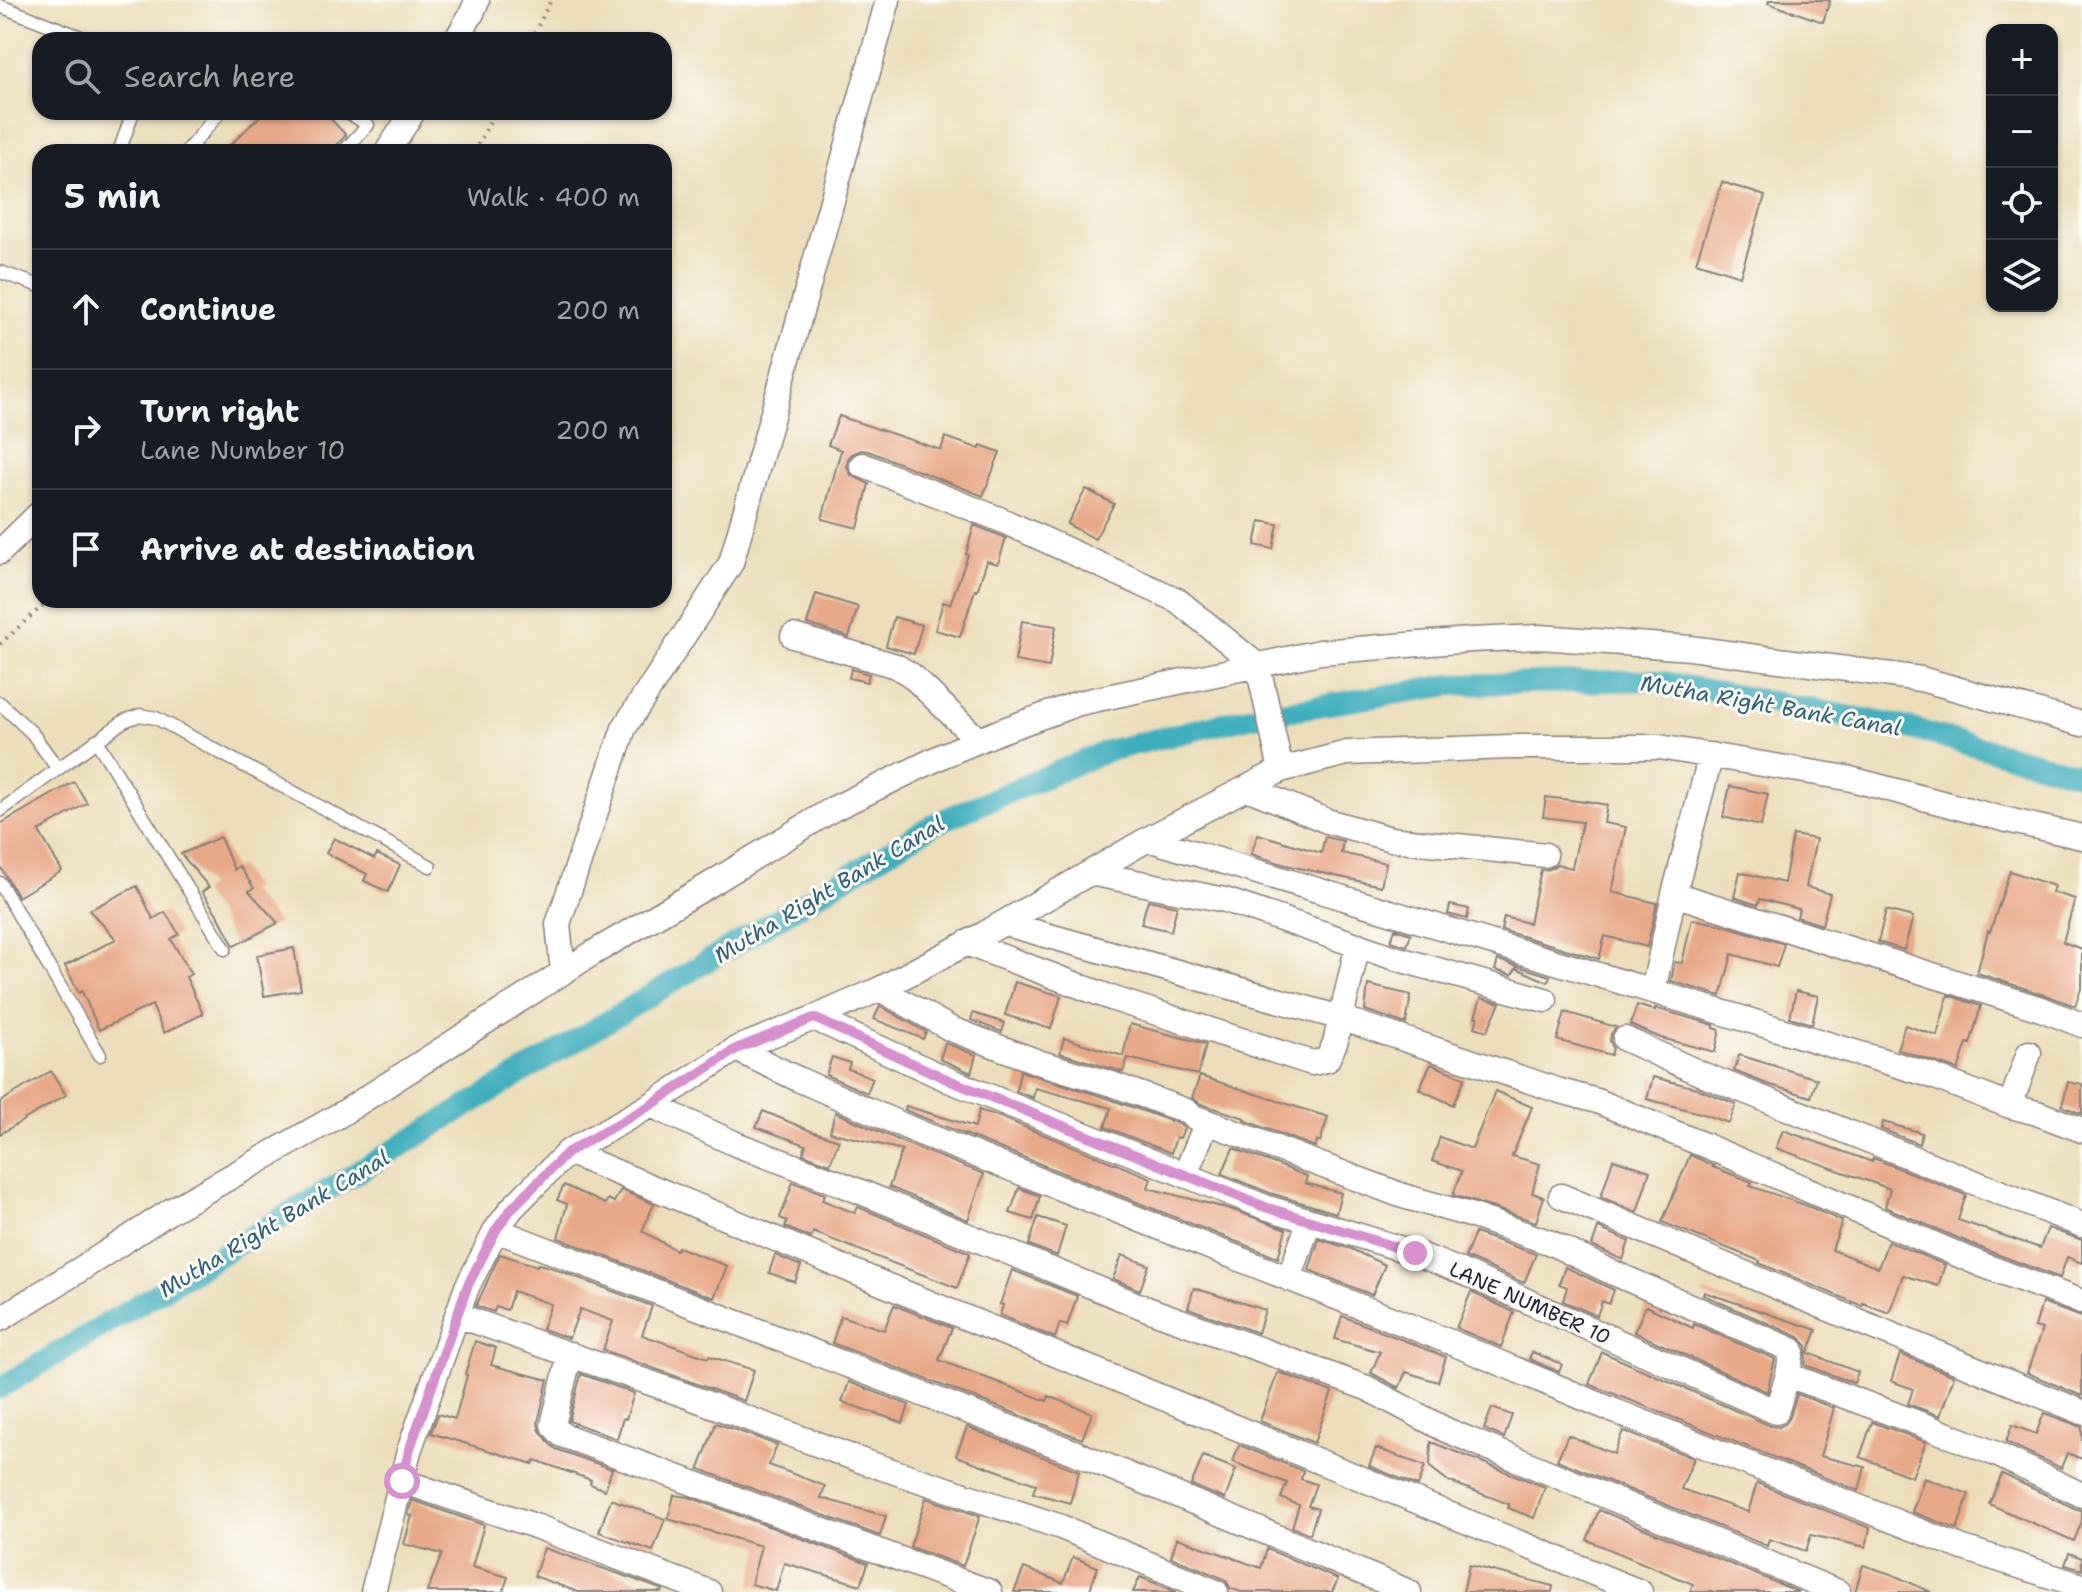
<!DOCTYPE html>
<meta charset="utf-8">
<style>
body{margin:0;font-family:"Shantell Sans",sans-serif;background:#242831;color:#f1f3f6}
.controls{position:absolute;right:24px;top:24px;display:grid;overflow:hidden;border-radius:16px;box-shadow:0 2px 6px #0004}
.controls button{width:72px;height:72px;display:grid;place-items:center;padding:0;border:0;border-bottom:2px solid #363941;background:#171b24;color:#f1f3f6;font:40px sans-serif}
.stop{position:absolute;width:24px;height:24px;margin:-18px;border:6px solid #d690ce;border-radius:50%;background:#fff}
.stop.end{background:#d690ce;border-color:#fff;box-shadow:0 2px 8px #0008}
.list{margin:0;padding:0;list-style:none}
h2{display:flex;justify-content:space-between;align-items:center;height:104px;margin:0;padding:0 32px;font-size:34px}
h2 small{font-size:26px;font-weight:400;color:#9ea1a6}
.list li{display:grid;grid-template-columns:52px 1fr auto;gap:24px;align-items:center;box-sizing:border-box;height:120px;padding:0 32px;border-top:2px solid #363941}
.list b{display:block;font-size:30px;white-space:nowrap}
.list p{margin:0;font-size:26px;white-space:nowrap;color:#9ea1a6}
.list em{font-size:26px;font-style:normal;color:#9ea1a6}
.icon{flex:none;width:44px;height:44px;fill:none;stroke:currentColor;stroke-width:2;stroke-linecap:round;stroke-linejoin:round}
.map{position:relative;flex:none;width:2082px;height:1592px;overflow:hidden}
.search{position:absolute;background:#171b24;box-shadow:0 2px 6px #0004;left:32px;top:32px;width:640px;height:88px;display:flex;align-items:center;gap:20px;box-sizing:border-box;padding:0 28px;border-radius:24px;color:#9ea1a6;font-size:30px}
.panel{position:absolute;background:#171b24;box-shadow:0 2px 6px #0004;left:32px;top:144px;width:640px;height:464px;border-radius:24px}
.map>svg:first-child{display:block}
</style>
<div class="map">
<svg width="2082" height="1592" viewBox="0 0 2082 1592">
<rect width="100%" height="100%" fill="#fdfcf7"/>
<filter id="ink" filterUnits="userSpaceOnUse"><feTurbulence type="fractalNoise" baseFrequency=".0125" numOctaves="2"/><feDisplacementMap in="SourceGraphic" scale="16" xChannelSelector="R" yChannelSelector="G"/><feConvolveMatrix kernelMatrix="1 2 1 2 8 2 1 2 1" color-interpolation-filters="sRGB"/></filter>
<filter id="wash" filterUnits="userSpaceOnUse"><feTurbulence type="fractalNoise" baseFrequency=".006" numOctaves="4" result="noise"/><feDisplacementMap in="SourceGraphic" scale="32" xChannelSelector="R" yChannelSelector="G"/><feGaussianBlur stdDeviation="1.8" result="paint"/><feColorMatrix in="noise" values="0 0 0 0 0 0 0 0 0 0 0 0 0 0 0 0 0 1.4 0 .05"/><feComposite in="paint" operator="in"/></filter>
<g filter="url(#wash)">
<rect width="100%" height="100%" fill="#ecdeba"/>
<g fill="none" stroke-linecap="round" stroke-linejoin="round">
<path stroke="#40afbd" stroke-width="22" d="M0 1388 936 823 1107 751 1249 717 1451 685 1653 680 1901 726 2082 775"/>
</g>
<g id="blocks">
<path fill="#e8a989" d="M1769 0H1830L1823 22 1768 3Z
M264 112H324L346 135 336 146 334 152H223Z
M1722 182 1765 196 1740 276 1696 262Z
M839 416 941 450 945 437 980 449 981 445 1000 452 983 496 868 451 861 450 852 454 848 459 847 466 851 475 869 484 858 528 822 519 841 450 828 445Z
M1086 489 1114 504 1095 539 1067 524Z
M1260 521 1278 524 1273 549 1255 545Z
M974 525 1006 538 998 564 987 561 977 591 975 590 960 637 935 630 943 602 950 604 968 555 966 554Z
M816 594 858 607 849 637 807 624Z
M894 617 922 625 914 654 886 646Z
M1022 621 1056 626 1049 667 1015 661Z
M851 669 869 674 867 682 849 678Z
M74 782 87 803 39 831 62 871 18 897 0 866V824Z
M1730 786 1768 794 1761 826 1723 817Z
M1546 797 1586 802V801L1607 805 1604 823 1626 827 1612 892 1657 903 1647 947 1605 936 1599 959 1501 930 1504 917 1529 923 1541 870 1550 869 1557 864 1572 868 1582 822 1543 817Z
M1258 834 1321 853 1325 837 1343 841 1341 853 1386 863 1381 886 1286 865 1251 854Z
M1793 835 1816 839 1806 887 1830 894 1822 925 1797 917 1799 909 1760 899 1758 905 1734 897 1740 872 1784 883Z
M220 837 234 870 239 866 254 888 249 891 278 923 234 946 219 917 202 892 209 887 181 854Z
M334 838 374 859 377 854 400 865 388 892 364 881 367 874 326 853Z
M2010 871 2054 886 2052 892 2075 899 2063 942 2082 949V986L2075 1006 2045 995 1977 973 1988 931 1990 932Z
M137 886 153 919 165 912 179 934 171 939 191 974 186 977 203 1014 164 1033 152 1005 99 1030 82 991 79 993 65 966 116 939 89 910Z
M1148 900 1177 906 1171 931 1141 924Z
M1450 905 1469 909 1467 919 1448 914Z
M1886 910 1913 917 1904 950 1878 942Z
M1692 919 1727 926 1784 944 1777 967 1732 954 1721 996 1671 981 1675 962 1682 963Z
M1395 929 1411 934 1407 946 1391 941Z
M294 948 301 990 264 996 257 955Z
M1498 960 1550 976 1548 982 1516 968 1512 975 1495 970Z
M1015 982 1061 996 1051 1029 1005 1015Z
M1368 985 1411 995 1406 1024 1365 1010Z
M1796 991 1818 996 1812 1024 1790 1017Z
M1948 995 1981 1006 1970 1044 1967 1043 1958 1070 1897 1049 1905 1025 1937 1036Z
M1481 998 1500 1003 1487 1031 1475 1027 1478 1017H1475Z
M1637 1005 1655 1011V1008L1714 1025V1028L1720 1030 1715 1052 1661 1038 1630 1025Z
M880 1006 926 1032 923 1039 874 1019Z
M1565 1012 1616 1027 1611 1034 1610 1041 1613 1048 1611 1055 1557 1040Z
M973 1013 1005 1023 1002 1032 971 1020Z
M1130 1024 1206 1044 1198 1075 1128 1058 1123 1072 1060 1053 1064 1038 1123 1056Z
M945 1043 976 1055 971 1073 940 1059Z
M1739 1055 1817 1079 1811 1097 1767 1084 1734 1071Z
M832 1057 850 1063 848 1069 873 1078 867 1093 826 1075Z
M1431 1064 1465 1078 1453 1105 1419 1089Z
M51 1071 66 1095 0 1134V1102Z
M1020 1071 1107 1098 1179 1124 1184 1128 1180 1138 1176 1137 1171 1153 1105 1127 1111 1108 1035 1088 1033 1098 1016 1091Z
M1200 1076 1328 1117 1320 1142 1317 1141 1315 1147 1244 1120 1245 1118 1201 1104 1192 1098Z
M1653 1077 1696 1088 1736 1104 1729 1123 1700 1113 1647 1099Z
M2068 1082 2082 1085V1114L2062 1106Z
M1495 1091 1532 1107 1512 1156 1540 1164 1532 1193 1544 1197 1536 1222 1453 1195 1462 1171 1432 1161 1440 1137 1472 1149Z
M906 1106 975 1127 979 1110 995 1115 1151 1178 1148 1188 1230 1209 1286 1229 1278 1258 924 1118 905 1110Z
M763 1111 811 1131 839 1140 830 1164 803 1154 806 1145 756 1127Z
M835 1112 912 1146 984 1174 968 1220 889 1187 902 1150 830 1132Z
M1883 1122 1922 1133 1919 1144 1881 1129Z
M1783 1130 1872 1162 1873 1158 1966 1195 1958 1220 2040 1248 2048 1228 2082 1240V1263L2067 1257 2060 1278 1986 1250 1885 1207 1890 1189 1776 1148Z
M1233 1148 1307 1176 1305 1183 1341 1193 1336 1213 1270 1193 1222 1174Z
M1690 1155 1714 1166 1713 1167 1752 1182 1750 1186 1805 1205 1842 1221 1832 1250 1878 1268 1888 1241 1945 1265 1938 1286 1903 1275 1889 1313 1863 1303 1862 1306 1759 1263 1760 1261 1662 1222Z
M1613 1159 1650 1171 1637 1212 1601 1197Z
M793 1182 825 1194 822 1200 855 1213 858 1207 970 1253 957 1288 813 1232 811 1238 785 1227 787 1221 780 1218Z
M564 1185 605 1204 608 1199 614 1202 621 1190 654 1204 642 1231 676 1250 678 1247 727 1266 714 1298 558 1238 567 1204 557 1200Z
M1019 1188 1040 1196 1033 1220 1010 1213Z
M1038 1217 1066 1226 1057 1256 1029 1245Z
M1598 1228 1629 1241 1623 1260 1592 1246Z
M1475 1233 1536 1254 1524 1283 1465 1257Z
M1319 1239 1351 1249 1385 1265 1372 1295 1309 1270Z
M500 1254 537 1266 538 1264 550 1267 652 1306 642 1335 708 1358 709 1356 754 1370 744 1401 603 1350 613 1321 580 1309 569 1338 542 1329 551 1304 513 1291 507 1310 496 1307 494 1312 476 1306Z
M775 1255 801 1266 795 1282 769 1273Z
M1122 1255 1149 1265 1140 1290 1113 1279Z
M1565 1267 1614 1290 1609 1304 1602 1301 1597 1316 1563 1301 1567 1287 1559 1284Z
M1012 1270 1077 1296 1067 1326 1060 1323 1055 1338 1000 1315 1003 1305 1000 1304Z
M1194 1288 1265 1310 1258 1333 1188 1308Z
M1471 1292 1514 1312 1501 1347 1456 1328Z
M1704 1292 1817 1330 1808 1353 1858 1372 1854 1383 1805 1365 1807 1346 1799 1337 1703 1295Z
M2042 1303 2082 1317V1396L2027 1373 2042 1329 2035 1327Z
M894 1305 952 1328 939 1360 1047 1401 1049 1396 1092 1413 1082 1439 832 1343 841 1316 884 1330Z
M1646 1306 1693 1328 1694 1324 1775 1359 1767 1392 1634 1332Z
M1342 1316 1446 1357 1438 1382 1406 1372 1399 1388 1371 1373 1380 1352 1335 1339Z
M475 1341 496 1348 491 1365 548 1380 538 1422 539 1429 551 1445 556 1449 612 1469 605 1490 590 1484 591 1480 535 1460 533 1464 431 1433 438 1414 455 1419 467 1375 465 1374Z
M1532 1352 1562 1364 1559 1372 1529 1359Z
M1602 1352 1771 1426 1779 1427 1786 1423 1790 1417 1797 1394 1834 1408 1820 1456 1865 1467 1859 1491 1589 1384Z
M1900 1354 1954 1376 1940 1416 1908 1404 1913 1389 1891 1381Z
M1278 1372 1332 1392 1314 1443 1260 1421Z
M581 1374 634 1393 626 1419 623 1418 617 1439 569 1421Z
M849 1382 909 1405 903 1423 842 1402Z
M1492 1408 1512 1415 1504 1438 1484 1429Z
M2044 1413 2082 1427V1459L2067 1453 2061 1468 2006 1442 2012 1425 2036 1434Z
M1872 1422 1926 1442 1912 1477 1860 1457Z
M716 1423 777 1445 769 1465 825 1486 821 1498 886 1516 880 1536 699 1469Z
M967 1427 1079 1471 1070 1503 1033 1493 1036 1484 956 1456Z
M1623 1431 1694 1458 1681 1489 1748 1512 1757 1483 1870 1528 1866 1547 1811 1535 1806 1551 1769 1539 1767 1546 1557 1460 1568 1435 1614 1454Z
M1431 1442 1545 1487 1534 1518 1508 1508 1509 1504 1448 1481 1430 1467Z
M1239 1445 1303 1471 1301 1479 1316 1484 1308 1506 1318 1509 1310 1534 1292 1527 1299 1505 1281 1498 1287 1483 1233 1462Z
M1376 1448 1425 1466 1418 1486 1369 1466Z
M1203 1456 1236 1469 1225 1499 1191 1485Z
M2002 1474 2076 1509 2082 1510V1521L2074 1541 1989 1504Z
M1924 1478 1969 1494 1957 1529 1912 1512Z
M674 1495 689 1497 868 1563 861 1585 784 1563 776 1591 751 1584 761 1546 668 1519Z
M926 1498 980 1516 963 1566 910 1547Z
M611 1499 665 1519 653 1551 599 1532Z
M412 1500 484 1525 472 1567 508 1577 503 1592H427L442 1554 404 1544 412 1516 408 1515Z
M1599 1510 1799 1592H1690L1693 1584 1587 1540Z
M1177 1538 1261 1568 1267 1549 1338 1579 1332 1592H1241L1230 1588 1227 1582 1222 1578 1171 1557Z
M544 1548 625 1576 663 1590 662 1592H578L534 1576Z
M2069 1553 2082 1558V1570L2065 1565Z
M1073 1557 1098 1567 1089 1592H1014L1024 1568 1063 1583Z
M1469 1565 1553 1586 1552 1592H1463Z
M1863 1565 1891 1574 1931 1592H1855Z
M1140 1577 1177 1592H1133Z"/>
</g>
</g>
<g filter="url(#ink)">
<use href="#blocks" fill-opacity="0" stroke="#87807a" stroke-width="2"/>
<g fill="none" stroke-linecap="round" stroke-linejoin="round">
<g stroke="#87807a" stroke-width="15">
<path id="lane" d="M0 6 89 40
M119 152 133 112
M186 152 220 112
M343 152 368 125 348 112
M0 272 40 286
M0 703 32 733 58 769
M96 740 225 949
M0 811 124 721 140 715 156 718 430 866
M0 883 100 1055"/>
</g>
<g stroke="#87807a" stroke-width="27">
<path id="street" d="M456 40 472 13 477 0
M387 152 413 112
M862 465 999 519 1177 600 1258 666 1281 770
M0 552 40 513
M793 636 896 666 911 675 978 740
M1247 788 1327 821 1391 839 1545 855
M1148 839 1927 1074 2010 1106 2037 1113 2082 1130
M1090 873 1225 900 1395 958 1545 1000
M1674 894 2041 1009 2082 1025
M1003 923 1341 1018 1557 1090 1597 1101 1704 1145 1980 1264 2082 1302
M966 943 1114 999 1312 1063 1327 1060 1335 1043 1358 945
M563 972 558 924 624 728 731 563 888 0
M1653 991 1674 894 1711 755
M814 1018 951 1081 1265 1207 1415 1253 1460 1271 1776 1412 1788 1375 1792 1350 1609 1271 1551 1243 1470 1215 1403 1196 1194 1117 1186 1111 1112 1084 1041 1063 951 1029 880 989
M1625 1039 1704 1075 2082 1225
M736 1049 800 1080 918 1132 1450 1342 1617 1412 1963 1548 2082 1586
M651 1105 738 1145 839 1183 1150 1310 1367 1388 1446 1430 1838 1592
M2010 1106 2029 1053
M568 1152 888 1286 1640 1592
M1185 1175 1207 1122
M1561 1196 1853 1319 2082 1412
M496 1230 1076 1453 1409 1592
M1289 1279 1309 1222
M457 1315 682 1394 865 1462 1061 1527 1216 1592
M0 1319 84 1267 172 1210 343 1113 593 953 709 885 833 809 944 755 1001 731 1079 703 1320 652 1470 640 1540 637 1690 648 1921 679 2082 724
M570 1354 553 1425 562 1435 990 1592
M1788 1375 1923 1425 1996 1454 2082 1495
M402 1481 535 1526 709 1592
M373 1592 409 1451 467 1287 496 1230 512 1208 568 1152 651 1105 736 1049 814 1018 880 989 986 933 1148 839 1281 770 1347 753 1510 747H1659L1847 778 2003 819 2082 837"/>
</g>
<path stroke="#87807a" stroke-width="4" stroke-dasharray="2 6" stroke-linecap="butt" d="M531 40 551 0
M474 152 495 112
M0 644 49 600"/>
<use href="#lane" stroke="#fff" stroke-width="12"/>
<use href="#street" stroke="#fff" stroke-width="24"/>
</g>
</g>
<g fill="none" stroke-linecap="round" stroke-linejoin="round" filter="url(#ink)">
<path stroke="#d690ce" stroke-width="10" d="M402 1481 409 1451 467 1287 496 1230 512 1208 568 1152 651 1105 736 1049 814 1018 951 1081 1265 1207 1415 1253"/>
</g>
<g text-anchor="middle" stroke-width="6" stroke-linejoin="round" paint-order="stroke">
<g font-size="20" fill="#22223b" stroke="#fdfcf7">
<text transform="translate(1530 1303) rotate(24)" y="7">LANE NUMBER 10</text>
</g>
<g font-size="22" font-style="italic" fill="#306176" stroke="#fdfcf7">
<text transform="translate(1771 705) rotate(10)" y="8">Mutha Right Bank Canal</text>
<text transform="translate(829 889) rotate(-31)" y="8">Mutha Right Bank Canal</text>
<text transform="translate(274 1223) rotate(-31)" y="8">Mutha Right Bank Canal</text>
</g>
</g>
</svg>
<div class="controls">
<button>+</button>
<button>−</button>
<button><svg class="icon" aria-label="locate" viewBox="0 0 24 24"><circle cx="12" cy="12" r="6"/><path d="M12 2v4M12 18v4M2 12h4M18 12h4"/></svg></button>
<button><svg class="icon" aria-label="layers" viewBox="0 0 24 24"><path d="M12 4l9 5-9 5-9-5zM3 14l9 5 9-5"/></svg></button>
</div>
<div class="stop" style="left:402px;top:1481px"></div>
<div class="stop end" style="left:1415px;top:1253px"></div>
<div class="search"><svg class="icon" aria-label="search" viewBox="0 0 24 24"><circle cx="10" cy="10" r="6"/><path d="M15 15l6 6"/></svg>Search here</div>
<section class="panel">
<h2>5 min<small>Walk · 400 m</small></h2>
<ul class="list">
<li><svg class="icon" aria-label="ahead" viewBox="0 0 24 24"><path d="M12 20V5M6 11l6-6 6 6"/></svg><div><b>Continue</b></div><em>200 m</em></li>
<li><svg class="icon" aria-label="right" viewBox="0 0 24 24"><path d="M7 20v-9h11M14 6l5 5-5 5"/></svg><div><b>Turn right</b><p>Lane Number 10</p></div><em>200 m</em></li>
<li><svg class="icon" aria-label="arrive" viewBox="0 0 24 24"><path d="M6 21V4h12l-3 4 3 4H6"/></svg><div><b>Arrive at destination</b></div></li>
</ul>
</section>
</div>
